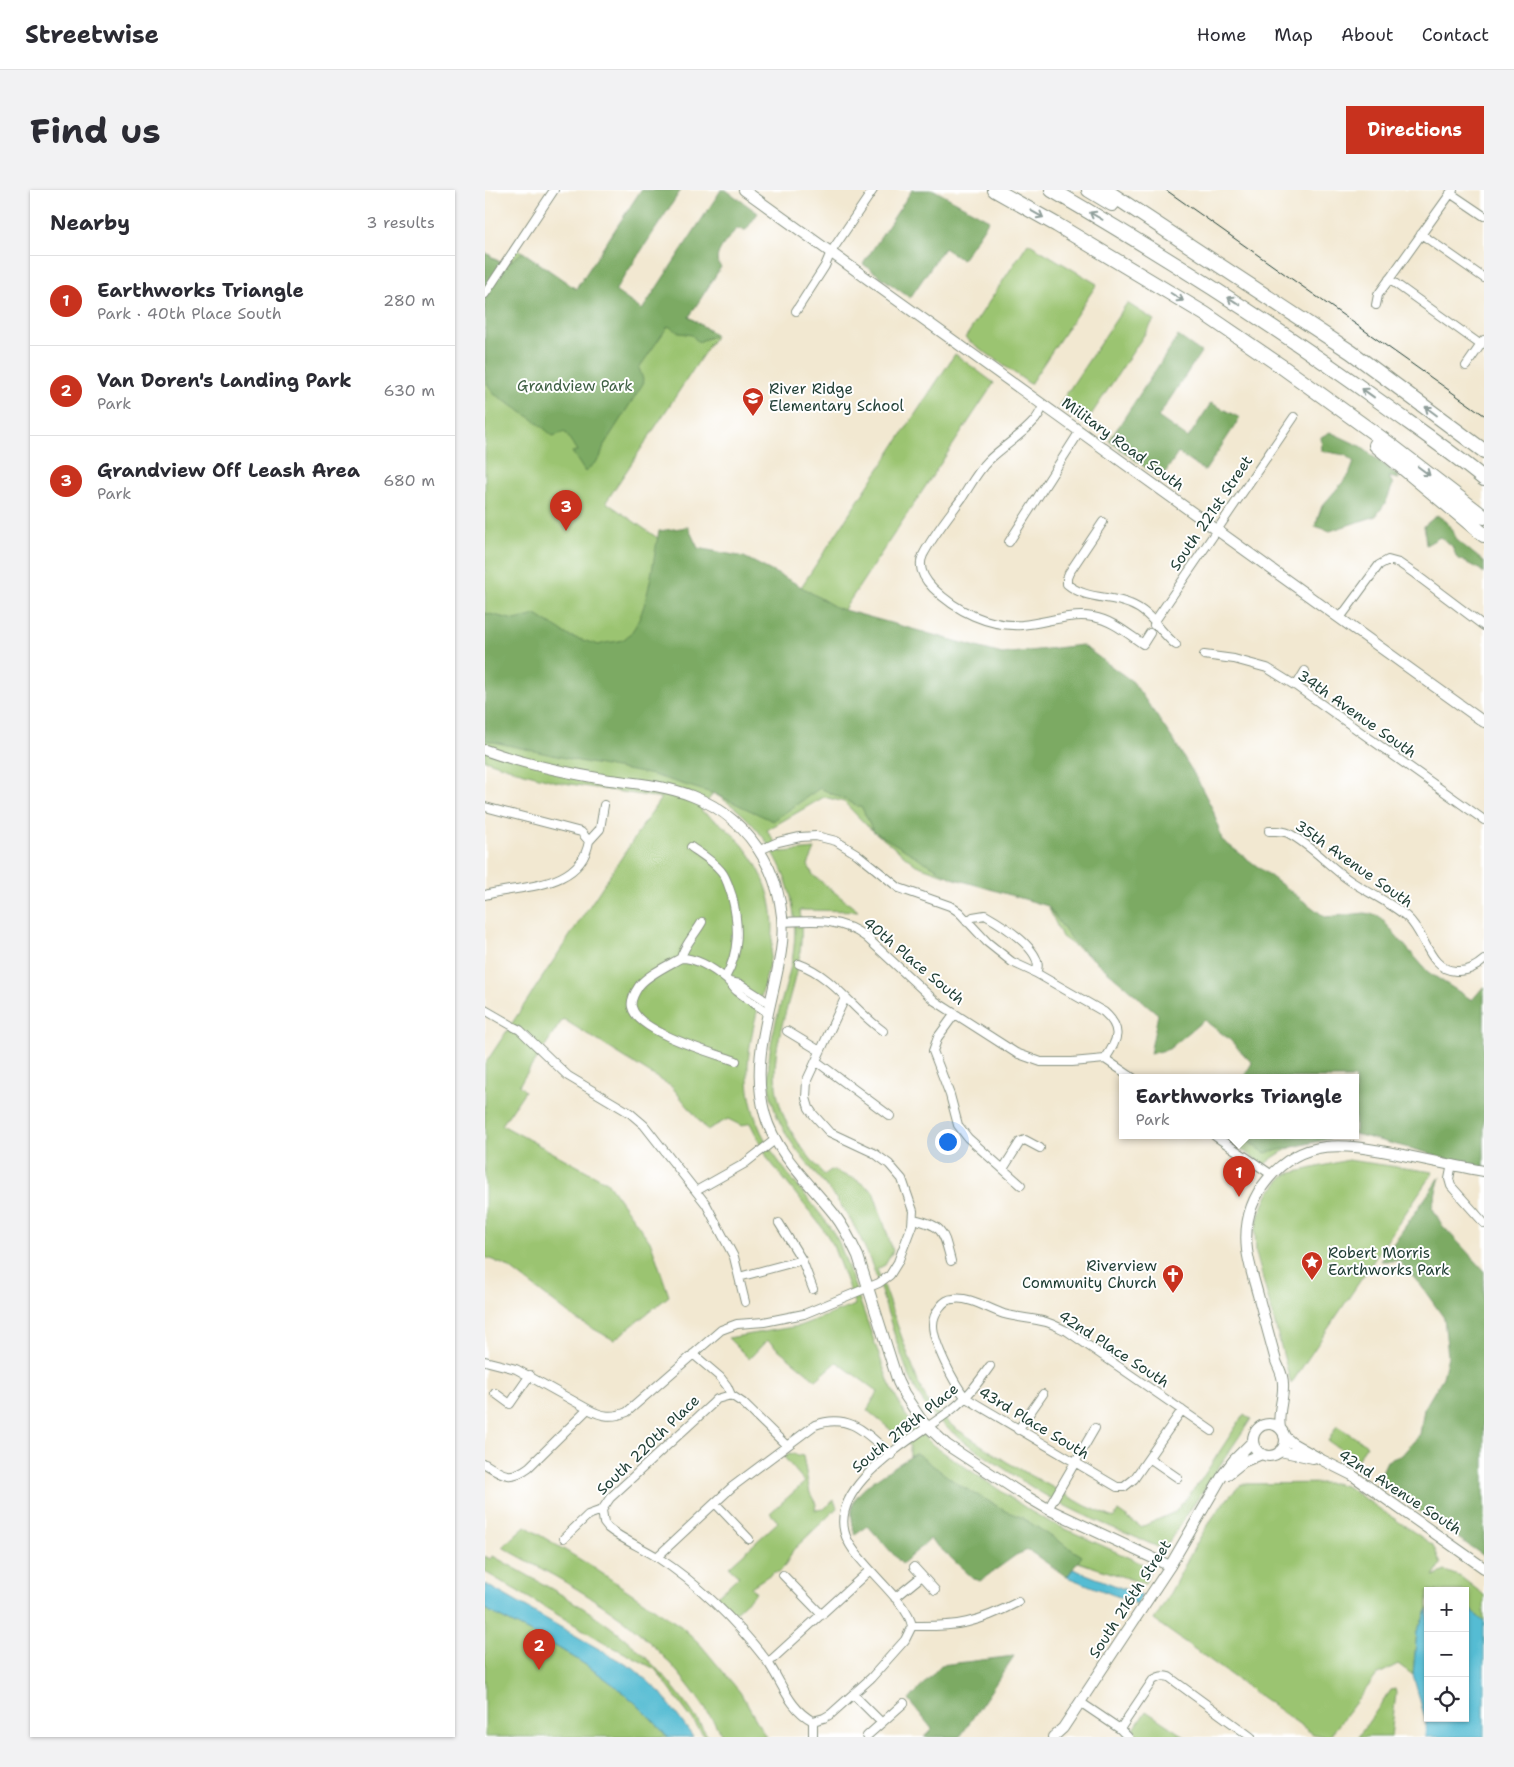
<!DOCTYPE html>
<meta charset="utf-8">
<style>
body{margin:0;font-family:"Shantell Sans",sans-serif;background:#f2f2f3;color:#2b2b33}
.controls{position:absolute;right:15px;bottom:15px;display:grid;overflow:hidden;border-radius:0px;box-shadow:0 1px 4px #0004}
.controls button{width:45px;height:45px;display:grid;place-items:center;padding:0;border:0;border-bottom:1px solid #e1e1e2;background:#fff;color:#2b2b33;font:25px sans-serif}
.you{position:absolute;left:462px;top:951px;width:18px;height:18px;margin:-12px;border:4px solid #fff;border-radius:50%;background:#1a73e8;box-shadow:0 0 0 8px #1a73e833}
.badge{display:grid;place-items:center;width:32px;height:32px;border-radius:50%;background:#c8321e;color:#fff;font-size:16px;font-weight:700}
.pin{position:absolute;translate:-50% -41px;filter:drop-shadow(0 1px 2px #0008)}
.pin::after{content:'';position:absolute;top:26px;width:18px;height:15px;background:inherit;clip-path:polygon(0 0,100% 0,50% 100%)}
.popup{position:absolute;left:634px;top:884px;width:240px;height:65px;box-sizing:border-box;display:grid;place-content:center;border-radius:0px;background:#fff;filter:drop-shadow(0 1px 4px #0005);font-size:16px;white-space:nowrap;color:#7c7c81}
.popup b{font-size:19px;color:#2b2b33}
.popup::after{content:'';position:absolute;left:50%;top:100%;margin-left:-10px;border:10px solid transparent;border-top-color:#fff}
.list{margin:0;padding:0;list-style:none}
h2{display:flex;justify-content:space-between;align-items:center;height:65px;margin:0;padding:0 20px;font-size:21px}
h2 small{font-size:16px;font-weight:400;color:#7c7c81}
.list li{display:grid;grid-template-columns:32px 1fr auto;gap:15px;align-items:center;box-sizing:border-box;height:90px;padding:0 20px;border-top:1px solid #e1e1e2}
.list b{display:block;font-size:19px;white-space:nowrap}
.list p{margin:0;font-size:16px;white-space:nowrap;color:#7c7c81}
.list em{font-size:16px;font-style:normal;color:#7c7c81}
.icon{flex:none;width:28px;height:28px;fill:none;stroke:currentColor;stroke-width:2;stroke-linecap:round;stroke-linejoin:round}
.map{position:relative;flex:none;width:999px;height:1547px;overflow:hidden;border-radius:0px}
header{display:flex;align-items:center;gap:30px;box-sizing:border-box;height:70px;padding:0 25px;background:#fff;border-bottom:1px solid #e1e1e2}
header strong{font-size:24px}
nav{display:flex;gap:28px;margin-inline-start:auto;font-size:18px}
.intro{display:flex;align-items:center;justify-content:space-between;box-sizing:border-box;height:120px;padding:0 30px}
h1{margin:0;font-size:35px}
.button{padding:12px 22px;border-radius:0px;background:#c8321e;color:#fff;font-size:18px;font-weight:700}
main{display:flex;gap:30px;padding:0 30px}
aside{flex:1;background:#fff;border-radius:0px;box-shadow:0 1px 4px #0004}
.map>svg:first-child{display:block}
</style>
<header>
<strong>Streetwise</strong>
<nav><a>Home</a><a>Map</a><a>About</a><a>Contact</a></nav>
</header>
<div class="intro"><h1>Find us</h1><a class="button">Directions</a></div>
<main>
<aside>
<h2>Nearby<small>3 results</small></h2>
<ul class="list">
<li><span class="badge">1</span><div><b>Earthworks Triangle</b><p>Park · 40th Place South</p></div><em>280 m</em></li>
<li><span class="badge">2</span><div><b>Van Doren's Landing Park</b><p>Park</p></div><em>630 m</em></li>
<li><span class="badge">3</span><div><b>Grandview Off Leash Area</b><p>Park</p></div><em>680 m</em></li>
</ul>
</aside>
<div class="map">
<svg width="999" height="1547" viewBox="0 0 999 1547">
<rect width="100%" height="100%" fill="#fff"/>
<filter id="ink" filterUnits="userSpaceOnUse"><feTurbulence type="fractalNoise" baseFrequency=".02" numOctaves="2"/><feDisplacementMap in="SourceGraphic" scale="10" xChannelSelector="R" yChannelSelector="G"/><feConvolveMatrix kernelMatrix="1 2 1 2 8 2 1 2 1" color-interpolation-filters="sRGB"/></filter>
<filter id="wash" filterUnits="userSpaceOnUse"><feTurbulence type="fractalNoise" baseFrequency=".0096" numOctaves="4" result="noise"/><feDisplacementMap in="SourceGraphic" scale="20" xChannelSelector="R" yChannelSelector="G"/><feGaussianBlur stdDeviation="1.12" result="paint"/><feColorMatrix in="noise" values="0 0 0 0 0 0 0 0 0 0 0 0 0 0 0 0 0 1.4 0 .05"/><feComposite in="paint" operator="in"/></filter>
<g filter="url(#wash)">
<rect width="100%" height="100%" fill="#f2e8d1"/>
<path fill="#9bc471" stroke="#5d8052" d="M543 53 612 94 545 194 480 148Z
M30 57 91 99 94 93 157 120 188 116 231 145 121 312 293 432 470 164 509 193 354 427 675 816 577 747 562 714 521 699 456 684 431 675 382 636 359 612 339 607 282 640 296 662 330 659 323 675 328 685 373 721 315 720C317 738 317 756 313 773 301 834 273 879 305 939 314 956 327 970 339 985L346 980 370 989 388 1001 408 1061 400 1075 392 1079 433 1192 442 1210 451 1222 470 1238 522 1272 601 1316 629 1328 633 1321 656 1337 690 1322 716 1290 759 1224 766 1229 681 1356 673 1357C639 1342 604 1329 571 1311 549 1300 528 1284 506 1270 475 1249 444 1229 428 1194 404 1143 397 1085 369 1036 344 990 298 960 286 907 276 859 298 816 307 770 320 703 286 636 228 603L216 621C242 636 262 655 275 682 315 763 248 830 266 912 278 969 326 1003 354 1052L404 1193 420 1224 430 1237 449 1256 547 1322 563 1331 660 1375 664 1383 660 1394 593 1372 425 1272V1256L382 1220 393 1202 352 1172 331 1190 282 1150 264 1169 243 1148 314 1136 370 1115 347 1053 336 1036 283 969 265 933 257 936 243 929 222 940 187 897 78 829 34 895 40 901 17 935 122 992 166 1053 184 1106 129 1150 92 1130 22 1076 0 1067V874L176 608 72 592 32 581 0 570V62L18 74Z
M642 113 669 130 600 234 574 215Z
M737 946H861C829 949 804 953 779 975Z
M863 970 948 982 806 1194 771 1063 770 1040 774 1025 784 1003 796 989 802 984Z
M852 1236 882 1255 872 1270 843 1251Z
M304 1263 318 1266 325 1303 331 1314 330 1320 339 1319 349 1310 352 1318 308 1360 302 1372 295 1382H289L266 1397 271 1403 248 1424 231 1407 254 1386 244 1377 293 1332 285 1323 320 1292 299 1267Z
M849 1293 861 1296 948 1355 956 1374 949 1386 960 1381 976 1387 999 1405V1432L980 1415V1401H943V1419L932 1441 928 1485 913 1474 892 1485 844 1547 828 1544 669 1430C698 1386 716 1330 757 1294Z
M40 1336 106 1376 197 1437 215 1454 255 1502 281 1547H238C212 1502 178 1460 136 1428 99 1401 57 1379 17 1357Z
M0 1366 5 1369 8 1366C45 1387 84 1407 119 1432 161 1463 197 1502 223 1547H220L170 1479 124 1455 0 1382Z
M0 1419C21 1431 44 1441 65 1453 108 1478 152 1508 182 1547H0Z
M910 1499 911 1503 906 1547H873L906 1500Z
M661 1521 700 1547H654L649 1539Z"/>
<path fill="#7caa63" stroke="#4e744c" d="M156 0H196L130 101 157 120 236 0H241L273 23 261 40 251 39C244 49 224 66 236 77L204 127 231 145 213 152 207 145 195 143 183 136 154 178 159 192 119 255 115 268 100 282 87 262 92 261 80 242 68 246 49 230 9 204 0 190V62L19 76 38 62 91 99Z
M427 0H449L504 30 477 70 459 58 425 108 378 74Z
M693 146 716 162 673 227 703 248 726 213 755 228 720 281 693 263 676 289 624 251Z
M845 242 875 256 911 284 914 289 904 287 908 294 901 312 891 326 845 341 830 336 837 316 864 285 869 272 860 265 837 261 836 247Z
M952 325 962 332 973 351 999 372V383L994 379 972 368 967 356 955 347 941 355 939 336Z
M203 337 213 358 259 367 308 392 352 418 517 464 597 455 648 492 689 551 712 589 728 620 737 650 840 727 880 723 894 726 943 782 987 810 999 796V982L947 964 870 944V888H758L767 873 744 849 719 830 684 859 665 864 673 824 588 752 563 716 467 688 388 641 377 618 335 598 288 631 230 604 168 585 94 571 0 550V423L30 430 51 425 84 446 114 455C122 451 132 453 139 449 163 434 168 368 174 341Z
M755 946H857L780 963Z
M955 987 947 1017 957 1035 999 1080V1366L907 1302 895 1286 902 1271 917 1265 935 1244 939 1219 958 1187 963 1166 959 1128 937 1097 914 1071H896Z
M431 1263 474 1295 523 1322 536 1327 597 1366 582 1387 543 1360 531 1365 495 1391 488 1388 445 1349 417 1374 383 1336 370 1345C368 1335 365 1325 368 1314 373 1296 415 1274 431 1263Z
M529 1466 475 1547H439L447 1539 424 1510 456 1475Z"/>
<path fill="#55bcd3" stroke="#3a7c84" d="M588 1379 657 1406 652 1414 582 1387Z
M0 1394 149 1479 176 1503 208 1547H182C152 1508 108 1478 65 1453 44 1441 21 1431 0 1419Z
M980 1415 999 1432V1547H940L941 1532 928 1485 932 1441 943 1419V1528H980Z"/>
</g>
<g filter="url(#ink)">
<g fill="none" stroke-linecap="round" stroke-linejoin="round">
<g stroke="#889282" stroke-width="10">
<path id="street" d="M965 3 999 26
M936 44 999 88
M904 89 996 155
M0 104 69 0
M891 115 893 105 968 0
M311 121 340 76 346 62 388 0
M981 176 999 150
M559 215C556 220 553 227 549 231 536 246 517 257 503 271 492 282 485 296 477 308 463 327 449 344 438 365 432 378 439 389 448 398 471 421 504 437 537 435 561 433 584 423 608 427 627 430 643 444 658 454L665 443
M618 332 584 383 582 388V394C601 410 624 405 645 414 666 422 674 441 691 455
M524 352 595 241
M855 428 894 375 903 370 914 373 930 384 999 436
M669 435 670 431 809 227
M719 465 749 469 782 478 811 496 999 630
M811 496 820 481
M0 617 96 642 104 651 115 639 119 615
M784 641C791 641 797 640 803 643 826 655 843 675 864 690 883 703 905 712 922 727 941 743 943 780 971 781 982 782 991 777 999 770
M206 657C216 664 228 671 236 681 242 688 244 698 247 706 254 735 255 762 240 788
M275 660 293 652 315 647 331 646 351 651 372 664 414 698 465 716 474 722 502 752 527 772 551 783 619 822C638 839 633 850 620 869
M0 705C35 695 96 700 104 651
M298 732C329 731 354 727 381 747L450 811 531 863 556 872H587L620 869
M482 732 488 727 500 725C516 734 562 762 551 783
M196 768C184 775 162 785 154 796 150 802 145 810 147 817 152 842 228 863 251 871
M196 768C213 768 229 779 242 790 246 793 248 798 252 801 262 809 272 815 282 822
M196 768C198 757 211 743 217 732
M314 774C348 786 368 820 398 841
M244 792 255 794 284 813
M0 820 26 835
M469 825 453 847 448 861 465 905 473 935 483 948 536 995
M29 837 35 840 83 886 145 923 159 935 221 1014 249 1067 260 1112
M302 841 335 861
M620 869 648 888
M331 871 405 926
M730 946 787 985
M967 974 964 989 966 996 999 1033
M518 979 535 952 540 950 555 958
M211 1001 259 974 291 949
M428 1029C460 1036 458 1042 466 1071
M294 1033 317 1070 328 1099
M254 1087 317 1070
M208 1164 235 1187 242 1196 246 1205 258 1213 302 1256
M0 1171 31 1179 103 1219
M10 1203 25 1214 45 1185
M697 1220 649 1289 639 1297H632L481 1208C469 1194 448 1152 448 1135 448 1128 451 1122 455 1117 458 1113 463 1109 468 1109 485 1106 503 1119 519 1124 533 1128 547 1128 561 1132 568 1134 575 1138 582 1141L727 1241
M533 1240 558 1204
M664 1268 693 1288
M0 1274C18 1285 25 1291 44 1277L103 1219C117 1227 128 1228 142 1222L236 1140 252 1134 279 1132 319 1124 394 1093 405 1085 413 1072 427 1035 428 1021 417 989 404 974 389 963 344 942 328 924 324 918 321 908 322 890 360 808
M230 1313 264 1349
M563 1319 610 1238
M117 1320 119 1333 123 1338C138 1350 156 1357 172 1367 215 1395 251 1431 282 1471 297 1492 304 1519 328 1531V1547
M79 1348 103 1325 117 1320 125 1308 226 1215 232 1209 246 1205
M172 1367 247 1297 330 1235C365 1222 382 1244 406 1265
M429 1377 450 1400
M298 1385 337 1425
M410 1408 437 1386
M427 1436C423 1412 375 1376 363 1351 336 1298 430 1248 465 1221 482 1208 493 1193 505 1176
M283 1473 385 1380
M369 1505 397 1533
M595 1512 635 1539 643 1547
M328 1531 339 1528 346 1524 386 1488 420 1450 427 1436C472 1437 493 1433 533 1412
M635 1539 668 1490C674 1487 677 1485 684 1487L766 1547
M382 1546 419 1513"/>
</g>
<g stroke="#889282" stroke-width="12">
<path id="secondary" d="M259 0 999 532
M0 560C38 574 78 582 118 589 147 593 179 595 207 606 269 629 306 696 296 761 288 815 264 869 280 925 291 964 324 992 349 1024 359 1037 366 1051 373 1066L413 1192 419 1204 437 1231 462 1255 534 1302 563 1319 685 1376
M768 1250a16 16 0 1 1 32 0a16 16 0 1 1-32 0Z
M795 1238C792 1223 799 1209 798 1194 798 1184 794 1179 791 1171 785 1149 779 1127 773 1105 769 1090 764 1075 762 1060 759 1034 766 1009 783 989 820 945 863 955 913 964 942 970 970 976 999 981
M799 1246 807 1253 837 1270 867 1285 999 1378
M795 1261 828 1268
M743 1284 758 1272 777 1264
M568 1547 578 1538 685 1376 739 1283 749 1270 768 1251"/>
</g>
<g stroke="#889282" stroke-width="16">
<path id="highway" d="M510 0 572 35 720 124 796 176 907 256 999 327
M567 0C682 67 794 138 901 216 934 240 968 263 999 289
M604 0 627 14
M620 0 866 162 999 261
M891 255 999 345"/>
</g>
<use href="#street" stroke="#fff" stroke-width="8"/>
<use href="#secondary" stroke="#fff" stroke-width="10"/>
<use href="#highway" stroke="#fff" stroke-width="14"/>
<path stroke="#1f3d34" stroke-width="1" d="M681 0 999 225"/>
</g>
<defs><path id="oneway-shaft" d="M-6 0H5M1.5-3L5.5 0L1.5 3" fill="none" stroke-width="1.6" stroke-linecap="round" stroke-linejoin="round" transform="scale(1.25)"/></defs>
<g stroke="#8f9e9a">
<use href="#oneway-shaft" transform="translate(552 24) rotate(29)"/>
<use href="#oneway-shaft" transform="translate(611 26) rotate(-150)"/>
<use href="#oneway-shaft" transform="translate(692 107) rotate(32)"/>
<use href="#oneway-shaft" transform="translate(749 111) rotate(-147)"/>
<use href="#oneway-shaft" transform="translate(883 203) rotate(-144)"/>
<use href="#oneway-shaft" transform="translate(946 221) rotate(-143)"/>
<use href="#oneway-shaft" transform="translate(939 281) rotate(37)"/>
</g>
</g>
<defs>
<g id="school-pin" transform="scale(1.125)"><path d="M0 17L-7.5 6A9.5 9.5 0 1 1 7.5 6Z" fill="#c8321e" stroke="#fff"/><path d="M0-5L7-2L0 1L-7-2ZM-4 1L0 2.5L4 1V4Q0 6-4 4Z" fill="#fff"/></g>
<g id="sight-pin" transform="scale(1.125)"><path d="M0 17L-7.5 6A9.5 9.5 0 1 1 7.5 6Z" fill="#c8321e" stroke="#fff"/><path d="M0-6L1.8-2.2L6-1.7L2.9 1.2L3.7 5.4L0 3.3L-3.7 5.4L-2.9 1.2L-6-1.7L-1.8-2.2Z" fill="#fff"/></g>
<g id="church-pin" transform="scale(1.125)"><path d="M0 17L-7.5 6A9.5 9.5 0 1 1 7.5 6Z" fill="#c8321e" stroke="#fff"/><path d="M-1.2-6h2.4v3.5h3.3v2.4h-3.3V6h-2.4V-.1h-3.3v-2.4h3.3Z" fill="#fff"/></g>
</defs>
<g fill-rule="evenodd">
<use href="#school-pin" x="268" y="208"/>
<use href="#sight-pin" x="827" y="1072"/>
<use href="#church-pin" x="688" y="1085"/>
</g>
<g text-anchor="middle" stroke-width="4" stroke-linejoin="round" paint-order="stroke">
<g font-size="15" fill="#3e5f43" stroke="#fff">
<text x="90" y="201">Grandview Park</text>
</g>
<g font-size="15" fill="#1f3d34" stroke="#fff" text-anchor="start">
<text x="284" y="204">River Ridge<tspan x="284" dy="17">Elementary School</tspan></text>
<text x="843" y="1068">Robert Morris<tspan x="843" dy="17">Earthworks Park</tspan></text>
<text x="672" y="1081" text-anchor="end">Riverview<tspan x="672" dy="17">Community Church</tspan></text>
</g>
<g font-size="15" fill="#1f3d34" stroke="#fff">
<text transform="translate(638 254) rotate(36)" y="5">Military Road South</text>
<text transform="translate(726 323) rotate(-56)" y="5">South 221st Street</text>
<text transform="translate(872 524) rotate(35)" y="5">34th Avenue South</text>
<text transform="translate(869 674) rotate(35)" y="5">35th Avenue South</text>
<text transform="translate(429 771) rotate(40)" y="5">40th Place South</text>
<text transform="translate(629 1159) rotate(33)" y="5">42nd Place South</text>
<text transform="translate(549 1233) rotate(31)" y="5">43rd Place South</text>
<text transform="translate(420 1238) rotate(-39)" y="5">South 218th Place</text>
<text transform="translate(163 1255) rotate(-44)" y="5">South 220th Place</text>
<text transform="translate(915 1302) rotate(33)" y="5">42nd Avenue South</text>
<text transform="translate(645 1409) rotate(-57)" y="5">South 216th Street</text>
</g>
</g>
</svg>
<div class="controls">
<button>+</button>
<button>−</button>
<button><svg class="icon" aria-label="locate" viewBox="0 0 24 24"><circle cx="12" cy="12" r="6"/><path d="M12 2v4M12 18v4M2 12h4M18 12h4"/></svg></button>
</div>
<div class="you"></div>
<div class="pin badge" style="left:754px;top:1007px">1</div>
<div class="popup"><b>Earthworks Triangle</b>Park</div>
<div class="pin badge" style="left:54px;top:1480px">2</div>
<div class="pin badge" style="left:81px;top:341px">3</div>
</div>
</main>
